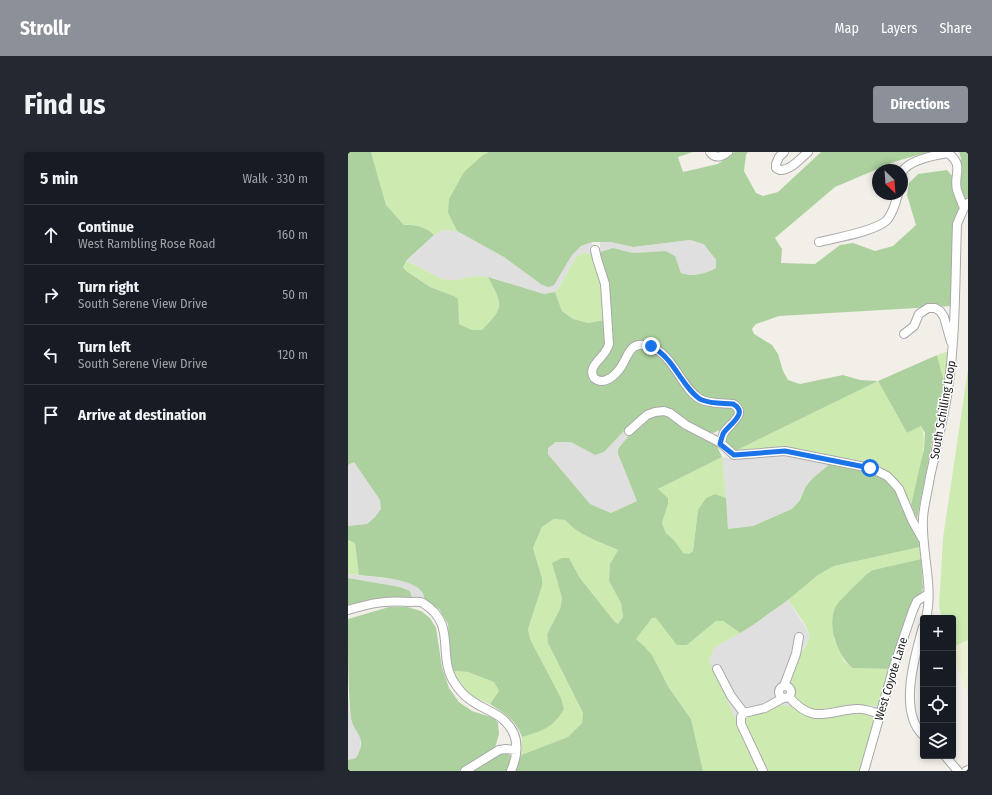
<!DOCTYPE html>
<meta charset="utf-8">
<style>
body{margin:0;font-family:"Fira Sans Condensed",sans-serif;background:#242831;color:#f1f3f6}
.controls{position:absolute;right:12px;bottom:12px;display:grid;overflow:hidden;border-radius:4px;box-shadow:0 2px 6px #0003}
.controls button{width:36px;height:36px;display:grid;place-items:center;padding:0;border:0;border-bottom:1px solid #363941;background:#171b24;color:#f1f3f6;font:20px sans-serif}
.compass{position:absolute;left:524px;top:12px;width:36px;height:36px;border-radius:50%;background:#171b24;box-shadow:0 2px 6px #0003;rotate:155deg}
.stop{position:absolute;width:12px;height:12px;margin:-9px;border:3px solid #1a73e8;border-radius:50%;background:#fff}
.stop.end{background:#1a73e8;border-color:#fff;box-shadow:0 1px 4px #0008}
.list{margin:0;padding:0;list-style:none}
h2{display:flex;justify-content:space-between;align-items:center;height:52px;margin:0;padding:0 16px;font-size:17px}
h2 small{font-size:13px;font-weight:400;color:#9ea1a6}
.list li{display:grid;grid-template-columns:26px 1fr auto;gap:12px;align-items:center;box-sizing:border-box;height:60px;padding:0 16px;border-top:1px solid #363941}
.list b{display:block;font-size:15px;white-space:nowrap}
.list p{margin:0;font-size:13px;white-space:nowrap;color:#9ea1a6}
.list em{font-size:13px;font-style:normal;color:#9ea1a6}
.icon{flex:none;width:22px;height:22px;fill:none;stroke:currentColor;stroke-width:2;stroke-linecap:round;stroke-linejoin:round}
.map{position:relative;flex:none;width:620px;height:619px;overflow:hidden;border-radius:4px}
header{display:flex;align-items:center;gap:24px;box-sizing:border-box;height:56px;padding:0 20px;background:#8c9099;color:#fff}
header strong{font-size:19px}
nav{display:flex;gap:22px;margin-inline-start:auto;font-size:14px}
.intro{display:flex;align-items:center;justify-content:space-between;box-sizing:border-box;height:96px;padding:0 24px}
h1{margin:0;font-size:28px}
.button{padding:10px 18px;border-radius:4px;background:#8c9099;color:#fff;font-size:14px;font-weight:700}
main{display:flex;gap:24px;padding:0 24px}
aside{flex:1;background:#171b24;border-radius:4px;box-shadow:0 2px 6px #0003}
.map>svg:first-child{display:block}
</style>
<header>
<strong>Strollr</strong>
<nav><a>Map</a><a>Layers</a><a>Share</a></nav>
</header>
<div class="intro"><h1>Find us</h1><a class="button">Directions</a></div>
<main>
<aside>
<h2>5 min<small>Walk · 330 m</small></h2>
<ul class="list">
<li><svg class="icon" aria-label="ahead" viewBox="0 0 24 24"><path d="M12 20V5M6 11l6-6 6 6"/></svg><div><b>Continue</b><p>West Rambling Rose Road</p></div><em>160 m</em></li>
<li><svg class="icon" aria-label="right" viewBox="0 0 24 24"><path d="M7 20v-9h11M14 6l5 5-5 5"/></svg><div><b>Turn right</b><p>South Serene View Drive</p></div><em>50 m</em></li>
<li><svg class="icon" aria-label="left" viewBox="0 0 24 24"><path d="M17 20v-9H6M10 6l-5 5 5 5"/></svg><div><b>Turn left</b><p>South Serene View Drive</p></div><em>120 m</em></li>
<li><svg class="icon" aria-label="arrive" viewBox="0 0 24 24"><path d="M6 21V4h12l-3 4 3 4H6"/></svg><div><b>Arrive at destination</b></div></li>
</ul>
</aside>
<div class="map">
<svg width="620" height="619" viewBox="0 0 620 619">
<rect width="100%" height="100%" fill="#f2efe9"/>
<path fill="#e0dfdf" d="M95 78 109 79 156 105 194 133 206 132 224 103 233 94 244 90V103L236 100 228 105 210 137 207 140 196 142 144 126 126 124 109 128 94 127 59 109 86 83Z
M342 88 356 91 368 108V116L361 121 339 123 333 121 327 104 318 99 285 101 265 96 252 100V90H263L285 95Z
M278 277 282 282 270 297V302L289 349 263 361 242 352 200 302V296L209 290H223L247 303 256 300Z
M430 301 483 311 466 325 458 334 452 348 444 357 405 374 380 377 374 305 388 307Z
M6 310 32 348 33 357 27 365 19 372 0 374V313Z
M0 422 54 428 70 435 75 441 77 449 64 446 62 439 52 435 0 426Z
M440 448 461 481V487L449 506 509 554H531L527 569 467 565 411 619 361 508 367 495 405 473Z
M0 545 3 568 13 586 12 598 8 606 0 608Z"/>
<path fill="#eef0d5" d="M620 488V539L618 537 605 505V495Z"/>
<path fill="#cdebb0" d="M23 0H141L135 3 100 61 109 79 95 78 86 83C77 74 69 73 56 73L38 53Z
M236 100 244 103 255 134 257 168 240 171 225 167 214 159 207 140 210 137 228 105Z
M59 109 94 127 109 128 126 124 140 125C155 154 157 154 134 178H124L111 172 106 144 82 135 58 119 55 115Z
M601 199 596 230 589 203Z
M620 217V488L605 495V466H594L591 455 595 386Z
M530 229 559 281 573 274C582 291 567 334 563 353L555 335 547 326 532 316 481 306 387 299Z
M374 305 378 346 367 342 358 346 350 358 345 399 341 402 334 401 326 388 318 381 314 371 320 352 310 337Z
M206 367 217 368C230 383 252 390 270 398L262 412 261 429 273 451 275 465 270 472 266 469 232 426 221 406 204 411 214 446 212 457 199 482 200 491 235 561 234 571 220 585 173 603 174 585C194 578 205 576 216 557L213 546 182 487 180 477 194 434V426L185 396 194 375Z
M0 388 7 391 11 423 0 422Z
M572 395 573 407 525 418 486 487 496 509 504 516 541 517 531 554C524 554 517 553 510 554 495 555 482 562 468 559 441 555 439 526 449 506 453 498 463 490 461 482 460 475 445 455 440 448L470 423 486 414Z
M304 466H308L339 493 368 469H375L392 481 367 495 361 508 411 619H355L343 567 321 536 304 503 288 487Z
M106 519 120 520 146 530 151 539 142 552C121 543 117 540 106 519Z
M432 553C448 553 460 566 477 566 489 566 510 556 520 563 523 564 525 567 527 569L513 619H417L397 575V568L402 563 417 560Z"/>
<path fill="#add19e" d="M0 0H23L38 53 56 73C69 73 77 74 86 83L59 108 55 115 58 119 82 135 106 144 110 147 111 172 124 178H134C157 154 155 154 140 125L196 142 207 140 214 159 225 167 240 171 257 168 260 193 239 219 242 229 250 233 261 231 283 200 290 196H301L309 200 344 243 384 254 389 259 388 265C382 270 377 276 370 279 356 287 334 267 323 258L300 259 278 277 256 300 247 303 223 290H208L200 296V302L242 352 263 361 289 349 270 302V297L282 282 297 268 305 264 316 263 368 292 374 305 310 337 320 346V352L314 371 318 381 326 388 335 401 341 402 345 399 350 358 358 346 367 342 378 346 380 377 405 374 444 357 452 348 458 334 466 325 483 311C504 316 530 317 546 334L570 385 572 395 486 414 470 423 440 448 405 473 392 481 375 469H368L339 493H329L308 466H304L288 487 296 494 304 503 321 536 343 567 355 619H167L173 603 220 585 234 571 235 561 200 491 199 482 212 457 214 446 204 411 214 406H221L232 426 266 469 270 472 275 465 273 451 261 429 262 412 270 398C252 390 230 383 217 368L206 367 194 375 185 396 194 426V434L180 477 182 487 213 546 216 557C205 576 194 579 174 585 167 567 157 562 142 552L151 539 146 530 120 520 106 519 102 508 100 472 91 457 77 449C76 446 76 442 74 440 64 426 27 425 11 423L7 391 0 388V374L19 372 27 365 33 357 32 348 6 310 0 313Z
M141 0H345L330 5 335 20 370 12 386 0H400L398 3 396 19 408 41 415 44 430 40 473 0H580L546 10 487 35 427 86 434 97 433 111 467 112 492 93 505 91 527 99 545 94 568 73 559 43 561 31 570 22 599 18 605 25 612 58 603 154 431 164 408 172 404 177 406 182 424 193 430 202 435 219 440 228 452 232 495 223 512 228 530 229 589 203 596 230 569 367 563 353 576 297 577 281 573 274 559 281 530 229 387 299C385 298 381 296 379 294 367 279 406 268 392 252 387 246 362 248 353 245L297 190 260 225H249C244 215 254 209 260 202V131L252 100 265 96 285 101 318 99 327 104 333 121C343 125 358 122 368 116V108L356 92 342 88 285 95 263 90H244L233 94 224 103 206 133 201 135 194 133 156 105 109 79 100 61 101 47 116 20 135 3Z
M611 0H620V50L617 54 613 34V6Z
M573 407 575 436 574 440 566 448 541 517 504 516C490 503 479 476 487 456 490 449 512 429 519 422L525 418Z
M0 426 52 435 62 439 64 446 38 445 0 454Z
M41 455H59L73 459 82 466 88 476 94 515 101 536 111 550 124 559 146 566 150 571 151 582 147 596 111 619H0V608L8 606C20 585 8 584 3 567 0 538 0 498 0 467Z
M159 601 163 604V609L159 619H123L153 602Z"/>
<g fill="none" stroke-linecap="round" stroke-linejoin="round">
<g stroke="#a9a9a9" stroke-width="10">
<path id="minor" d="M362 0C367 7 374 5 380 0
M436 0 431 5 428 12V16L432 18C443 18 452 7 460 0
M554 20C561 8 587 3 600 1 617 14 605 22 609 38 611 44 614 51 616 56
M471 90C487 86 529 79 539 68 544 62 548 50 550 42
M247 98 249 107 257 132 261 192C258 206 238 213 246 226 256 234 267 224 273 215 281 203 282 188 301 194 325 201 333 236 352 247 361 252 375 251 385 252 400 261 383 271 377 279 374 283 374 287 373 291
M556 182 566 174 571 162 580 156H587L592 159 596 165 603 190
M281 279 299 263 307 260 316 259 322 261 338 273 373 291 386 303 437 299 522 316 531 320 539 324 545 330 551 337 564 368 574 386
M0 458C23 451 39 448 63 450 67 450 72 449 75 451 111 473 87 505 108 533 111 537 115 543 120 546 129 554 142 558 152 565 171 579 172 598 163 619
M578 466C586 436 573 398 575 366 576 352 580 338 582 325 588 298 594 271 599 244 608 187 607 129 609 72L616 56 620 51
M575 475C567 503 550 560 575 583
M369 517 383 544 396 561
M431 540a6 6 0 1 1 12 0a6 6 0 1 1-12 0Z
M436 534 448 502 451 485
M441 545C466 573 478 559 508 557 516 556 525 560 532 562
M597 604 610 619
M117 619 151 598 158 597 168 598
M415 619 393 572V565L396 561 417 556 435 546
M516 619 546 514 565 458 569 449 580 442
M618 619 620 618"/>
</g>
<use href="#minor" stroke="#fff" stroke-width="8"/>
</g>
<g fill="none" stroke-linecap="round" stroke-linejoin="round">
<path stroke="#1a73e8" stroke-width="5" d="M303 194C310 198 315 202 320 208 329 218 342 243 354 248 364 252 375 251 385 252 402 261 380 273 375 282 374 285 373 288 372 292L386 303 437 299 522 316"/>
</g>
<g text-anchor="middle" stroke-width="3" stroke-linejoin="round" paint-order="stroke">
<g font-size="12" fill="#222" stroke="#fff">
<text transform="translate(595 258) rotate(-80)" y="4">South Schilling Loop</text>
<text transform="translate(543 527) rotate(-73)" y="4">West Coyote Lane</text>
</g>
</g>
</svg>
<div class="controls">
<button>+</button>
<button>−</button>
<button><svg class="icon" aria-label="locate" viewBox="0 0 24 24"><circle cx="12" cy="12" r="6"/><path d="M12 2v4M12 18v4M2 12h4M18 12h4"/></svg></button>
<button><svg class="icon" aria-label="layers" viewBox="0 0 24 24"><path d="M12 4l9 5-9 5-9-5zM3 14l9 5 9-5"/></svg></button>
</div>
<svg class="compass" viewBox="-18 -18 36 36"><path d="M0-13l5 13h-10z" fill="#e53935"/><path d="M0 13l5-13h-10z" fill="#9ea1a6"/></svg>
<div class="stop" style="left:522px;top:316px"></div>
<div class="stop end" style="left:303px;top:194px"></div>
</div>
</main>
